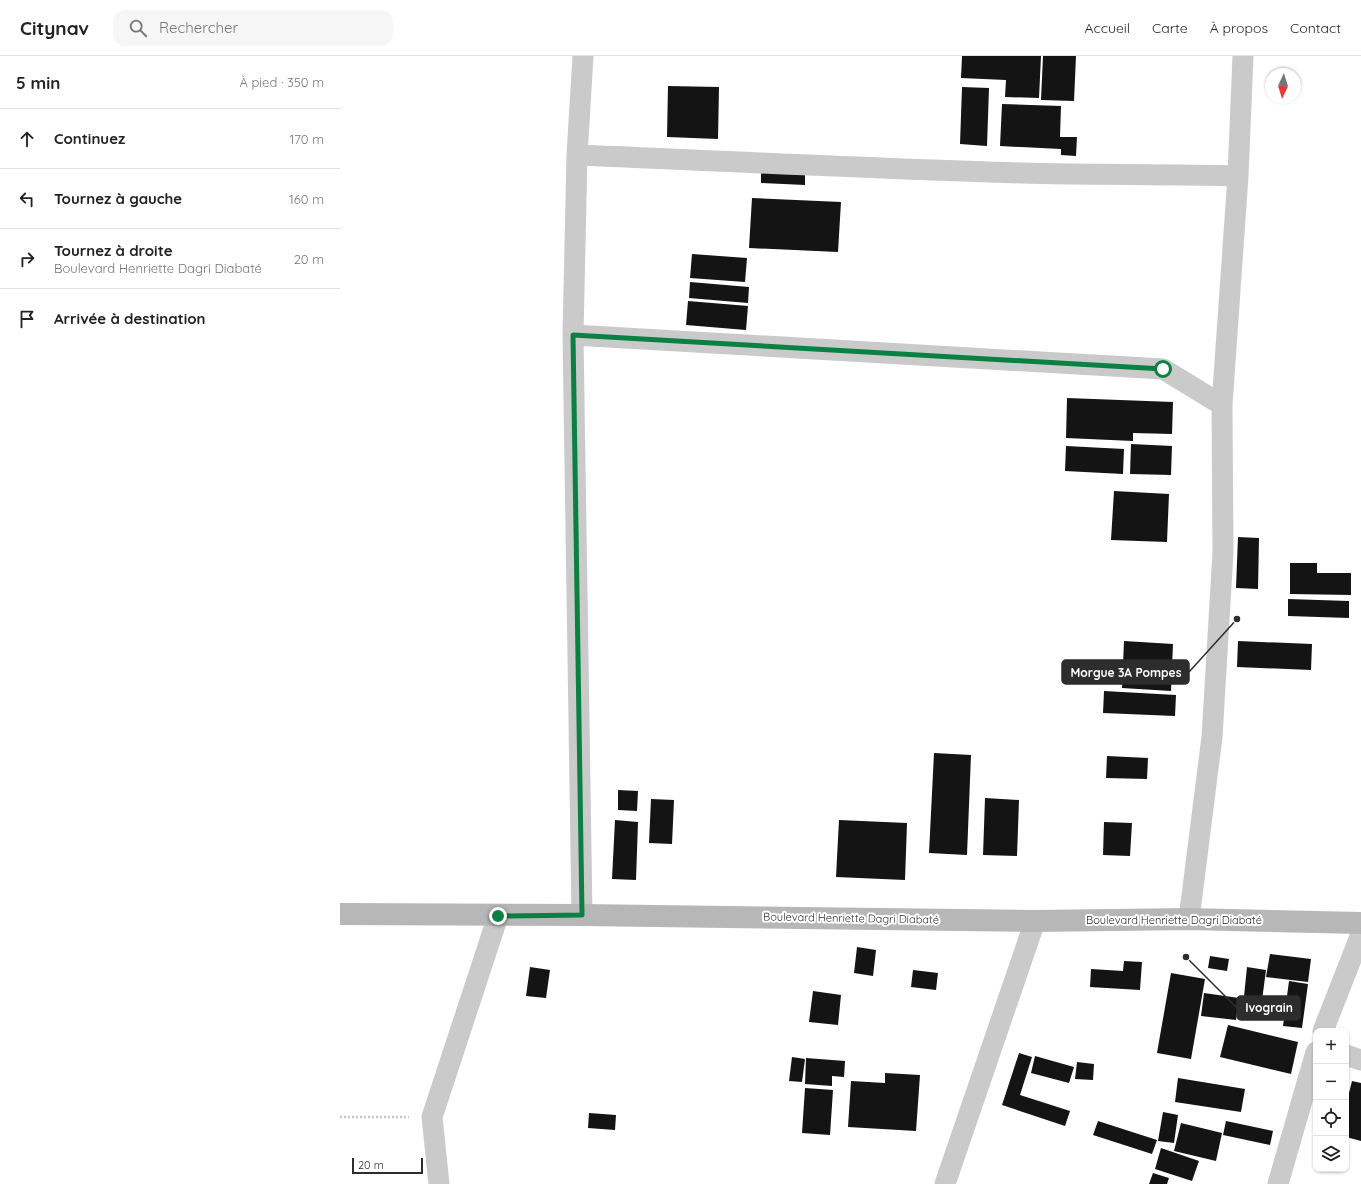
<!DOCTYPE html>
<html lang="fr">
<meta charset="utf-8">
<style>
body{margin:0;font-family:Quicksand,sans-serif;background:#f6f6f6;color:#222}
.controls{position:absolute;right:12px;bottom:12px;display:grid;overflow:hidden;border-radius:8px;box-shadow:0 1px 3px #0004}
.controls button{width:36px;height:36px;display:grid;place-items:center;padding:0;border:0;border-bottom:1px solid #e0e0e0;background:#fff;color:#222;font:20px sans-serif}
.compass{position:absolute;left:925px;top:12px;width:36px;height:36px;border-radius:50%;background:#fff;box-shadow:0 1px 3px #0004;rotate:184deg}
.scale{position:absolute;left:12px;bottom:10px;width:71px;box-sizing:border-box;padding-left:4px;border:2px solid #2d2d2d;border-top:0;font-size:11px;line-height:14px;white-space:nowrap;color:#2d2d2d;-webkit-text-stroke:3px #fff;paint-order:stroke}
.stop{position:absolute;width:12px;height:12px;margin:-9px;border:3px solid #0b8043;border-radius:50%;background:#fff}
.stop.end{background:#0b8043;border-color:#fff;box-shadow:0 1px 4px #0008}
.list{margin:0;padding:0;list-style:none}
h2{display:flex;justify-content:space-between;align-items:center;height:52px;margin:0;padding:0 16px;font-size:17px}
h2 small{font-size:13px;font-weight:400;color:#767676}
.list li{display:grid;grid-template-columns:26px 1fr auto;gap:12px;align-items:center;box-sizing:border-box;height:60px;padding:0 16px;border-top:1px solid #e0e0e0}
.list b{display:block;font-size:15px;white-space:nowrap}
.list p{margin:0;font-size:13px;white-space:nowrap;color:#767676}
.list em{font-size:13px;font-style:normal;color:#767676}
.icon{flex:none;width:22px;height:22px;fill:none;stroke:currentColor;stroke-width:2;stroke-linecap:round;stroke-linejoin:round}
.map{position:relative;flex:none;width:1021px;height:1128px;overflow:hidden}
header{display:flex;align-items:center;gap:24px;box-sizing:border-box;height:56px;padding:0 20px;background:#fff;border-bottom:1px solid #e0e0e0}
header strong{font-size:19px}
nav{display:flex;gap:22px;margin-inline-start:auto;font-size:14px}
.search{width:280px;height:36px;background:#f6f6f6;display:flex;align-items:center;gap:10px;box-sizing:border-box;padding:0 14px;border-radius:12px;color:#767676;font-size:15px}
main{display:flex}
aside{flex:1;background:#fff}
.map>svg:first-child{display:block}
</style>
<header>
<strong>Citynav</strong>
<div class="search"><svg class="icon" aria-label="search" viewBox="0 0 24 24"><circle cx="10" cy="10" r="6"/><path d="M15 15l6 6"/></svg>Rechercher</div>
<nav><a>Accueil</a><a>Carte</a><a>À propos</a><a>Contact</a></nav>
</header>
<main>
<aside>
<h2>5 min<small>À pied · 350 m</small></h2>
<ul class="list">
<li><svg class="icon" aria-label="ahead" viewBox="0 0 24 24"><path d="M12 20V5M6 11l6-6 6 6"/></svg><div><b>Continuez</b></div><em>170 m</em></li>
<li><svg class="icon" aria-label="left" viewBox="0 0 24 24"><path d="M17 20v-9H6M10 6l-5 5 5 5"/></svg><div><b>Tournez à gauche</b></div><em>160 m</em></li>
<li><svg class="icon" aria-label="right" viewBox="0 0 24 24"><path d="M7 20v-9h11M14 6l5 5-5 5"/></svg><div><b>Tournez à droite</b><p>Boulevard Henriette Dagri Diabaté</p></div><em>20 m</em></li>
<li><svg class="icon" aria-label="arrive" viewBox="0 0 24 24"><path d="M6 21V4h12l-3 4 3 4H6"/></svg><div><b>Arrivée à destination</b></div></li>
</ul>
</aside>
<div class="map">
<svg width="1021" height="1128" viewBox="0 0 1021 1128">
<rect width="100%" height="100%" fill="#fff"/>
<path fill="#141414" d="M622 0H701L699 42 665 41 666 24 621 22Z
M703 0H736L734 45 701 44Z
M328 30 379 31 378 83 327 81Z
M622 31 649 32 647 90 620 88Z
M662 48 721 50 720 81H737L736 100 721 99V93L660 90Z
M421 113 465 115V129L421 127Z
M412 142 501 146 498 196 409 192Z
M352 198 407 202 405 226 350 222Z
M350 226 409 231 408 247 349 242Z
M348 245 408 250 406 274 346 269Z
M727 342 833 346 832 378 793 377V385L726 382Z
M791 388 832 390 831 419 790 418Z
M726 390 784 393 783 418 725 415Z
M774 435 829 438 827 486 771 484Z
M898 481 919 482 918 533 896 532Z
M950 507H977V517H1011V539L950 538Z
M948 543 1009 545V562L948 560Z
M784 585 833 588 831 635 782 632Z
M898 585 972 588 971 614 897 611Z
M764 635 836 639 835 660 763 657Z
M594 697 631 699 627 799 589 797Z
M767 700 808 702 807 723 766 722Z
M278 734 298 735 297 755 278 754Z
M645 742 679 744 677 800 643 799Z
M311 743 334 744 332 788 309 787Z
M275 764 298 766 296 824 272 823Z
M499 764 567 767 565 824 496 821Z
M764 766 792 767 790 800 763 799Z
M517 891 536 894 533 920 514 917Z
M930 898 971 903 968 926 926 921Z
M870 900 889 903 887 915 868 912Z
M784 905 802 906 800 934 750 931 751 913 783 915Z
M190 911 210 914 206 942 186 940Z
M907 911 926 914 921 952 903 950Z
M573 914 598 917 596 934 571 931Z
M831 917 865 923 851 1003 817 997Z
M949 925 968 928 962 972 943 970Z
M473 935 501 939 498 969 469 966Z
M864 937 899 942 896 964 861 960Z
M888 969 958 986 951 1018 880 1001Z
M679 997 692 1001 680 1039 730 1055 725 1070 662 1049Z
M695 1000 734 1011 729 1027 691 1017Z
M452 1001 465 1003 462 1026 449 1025Z
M466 1002 505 1005 504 1021 492 1020V1030L465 1028Z
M737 1006 754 1008 753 1024 735 1023Z
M545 1017 580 1019 576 1075 508 1071 511 1025 545 1027Z
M838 1022 905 1033 901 1056 835 1046Z
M1012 1025 1021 1027V1085L1006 1081V1049Z
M465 1032 493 1034 490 1079 462 1077Z
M823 1056 838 1059 834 1087 818 1085Z
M249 1057 276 1059 275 1074 248 1072Z
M758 1065 817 1084 812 1098 753 1079Z
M886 1065 933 1075 930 1089 883 1079Z
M841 1067 882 1077 876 1105 834 1095Z
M821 1092 859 1105 852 1125 815 1113Z
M813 1117 829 1122 827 1128H809Z"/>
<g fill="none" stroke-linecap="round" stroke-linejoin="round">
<path stroke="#c7c7c7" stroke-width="2.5" stroke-dasharray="2 2" stroke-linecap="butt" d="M0 1061H69"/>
<path stroke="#cacaca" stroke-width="21" d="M237 99C386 105 534 113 682 117 754 119 826 118 898 120
M233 279 823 313 882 349
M242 859 233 279 237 99 243 0
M849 863 872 681 883 496 882 349 898 120 903 0
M983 975 1021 878
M1006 999 1021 1004
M99 1128 92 1061 158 860
M605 1128 695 865
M938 1128 976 996"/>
<path stroke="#b7b7b7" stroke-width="22" d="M0 858 242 859 695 865 849 863 1021 867"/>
</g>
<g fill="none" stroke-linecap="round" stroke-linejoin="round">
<path stroke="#0b8043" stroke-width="5" d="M158 860 242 859 233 279 823 313"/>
</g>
<g text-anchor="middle" stroke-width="4" stroke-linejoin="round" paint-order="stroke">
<g font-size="11" fill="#2d2d2d" stroke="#fff">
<text transform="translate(511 862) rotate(1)" y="4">Boulevard Henriette Dagri Diabaté</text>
<text x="834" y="868">Boulevard Henriette Dagri Diabaté</text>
</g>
</g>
<path fill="none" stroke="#2d2d2d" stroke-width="1.5" d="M897 563L849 616M846 901L897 952"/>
<g fill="#2d2d2d" stroke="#fff" stroke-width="1.5">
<circle cx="897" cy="563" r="4"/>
<circle cx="846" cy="901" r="4"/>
</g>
<g fill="#2d2d2d" stroke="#2d2d2d" stroke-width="1.5">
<rect x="722" y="604" width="127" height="24" rx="4"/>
<rect x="897" y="940" width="63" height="24" rx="4"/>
</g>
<g font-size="12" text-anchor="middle" font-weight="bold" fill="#fff">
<text x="786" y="621">Morgue 3A Pompes</text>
<text x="929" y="956">Ivograin</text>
</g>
</svg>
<div class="controls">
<button>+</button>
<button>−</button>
<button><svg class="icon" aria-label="locate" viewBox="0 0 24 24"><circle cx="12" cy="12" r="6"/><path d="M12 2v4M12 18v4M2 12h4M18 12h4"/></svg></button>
<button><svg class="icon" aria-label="layers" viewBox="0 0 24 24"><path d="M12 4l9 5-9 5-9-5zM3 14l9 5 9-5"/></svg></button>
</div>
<svg class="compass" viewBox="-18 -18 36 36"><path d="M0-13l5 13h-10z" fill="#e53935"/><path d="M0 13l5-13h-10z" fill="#767676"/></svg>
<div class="scale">20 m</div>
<div class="stop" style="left:823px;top:313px"></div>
<div class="stop end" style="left:158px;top:860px"></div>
</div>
</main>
